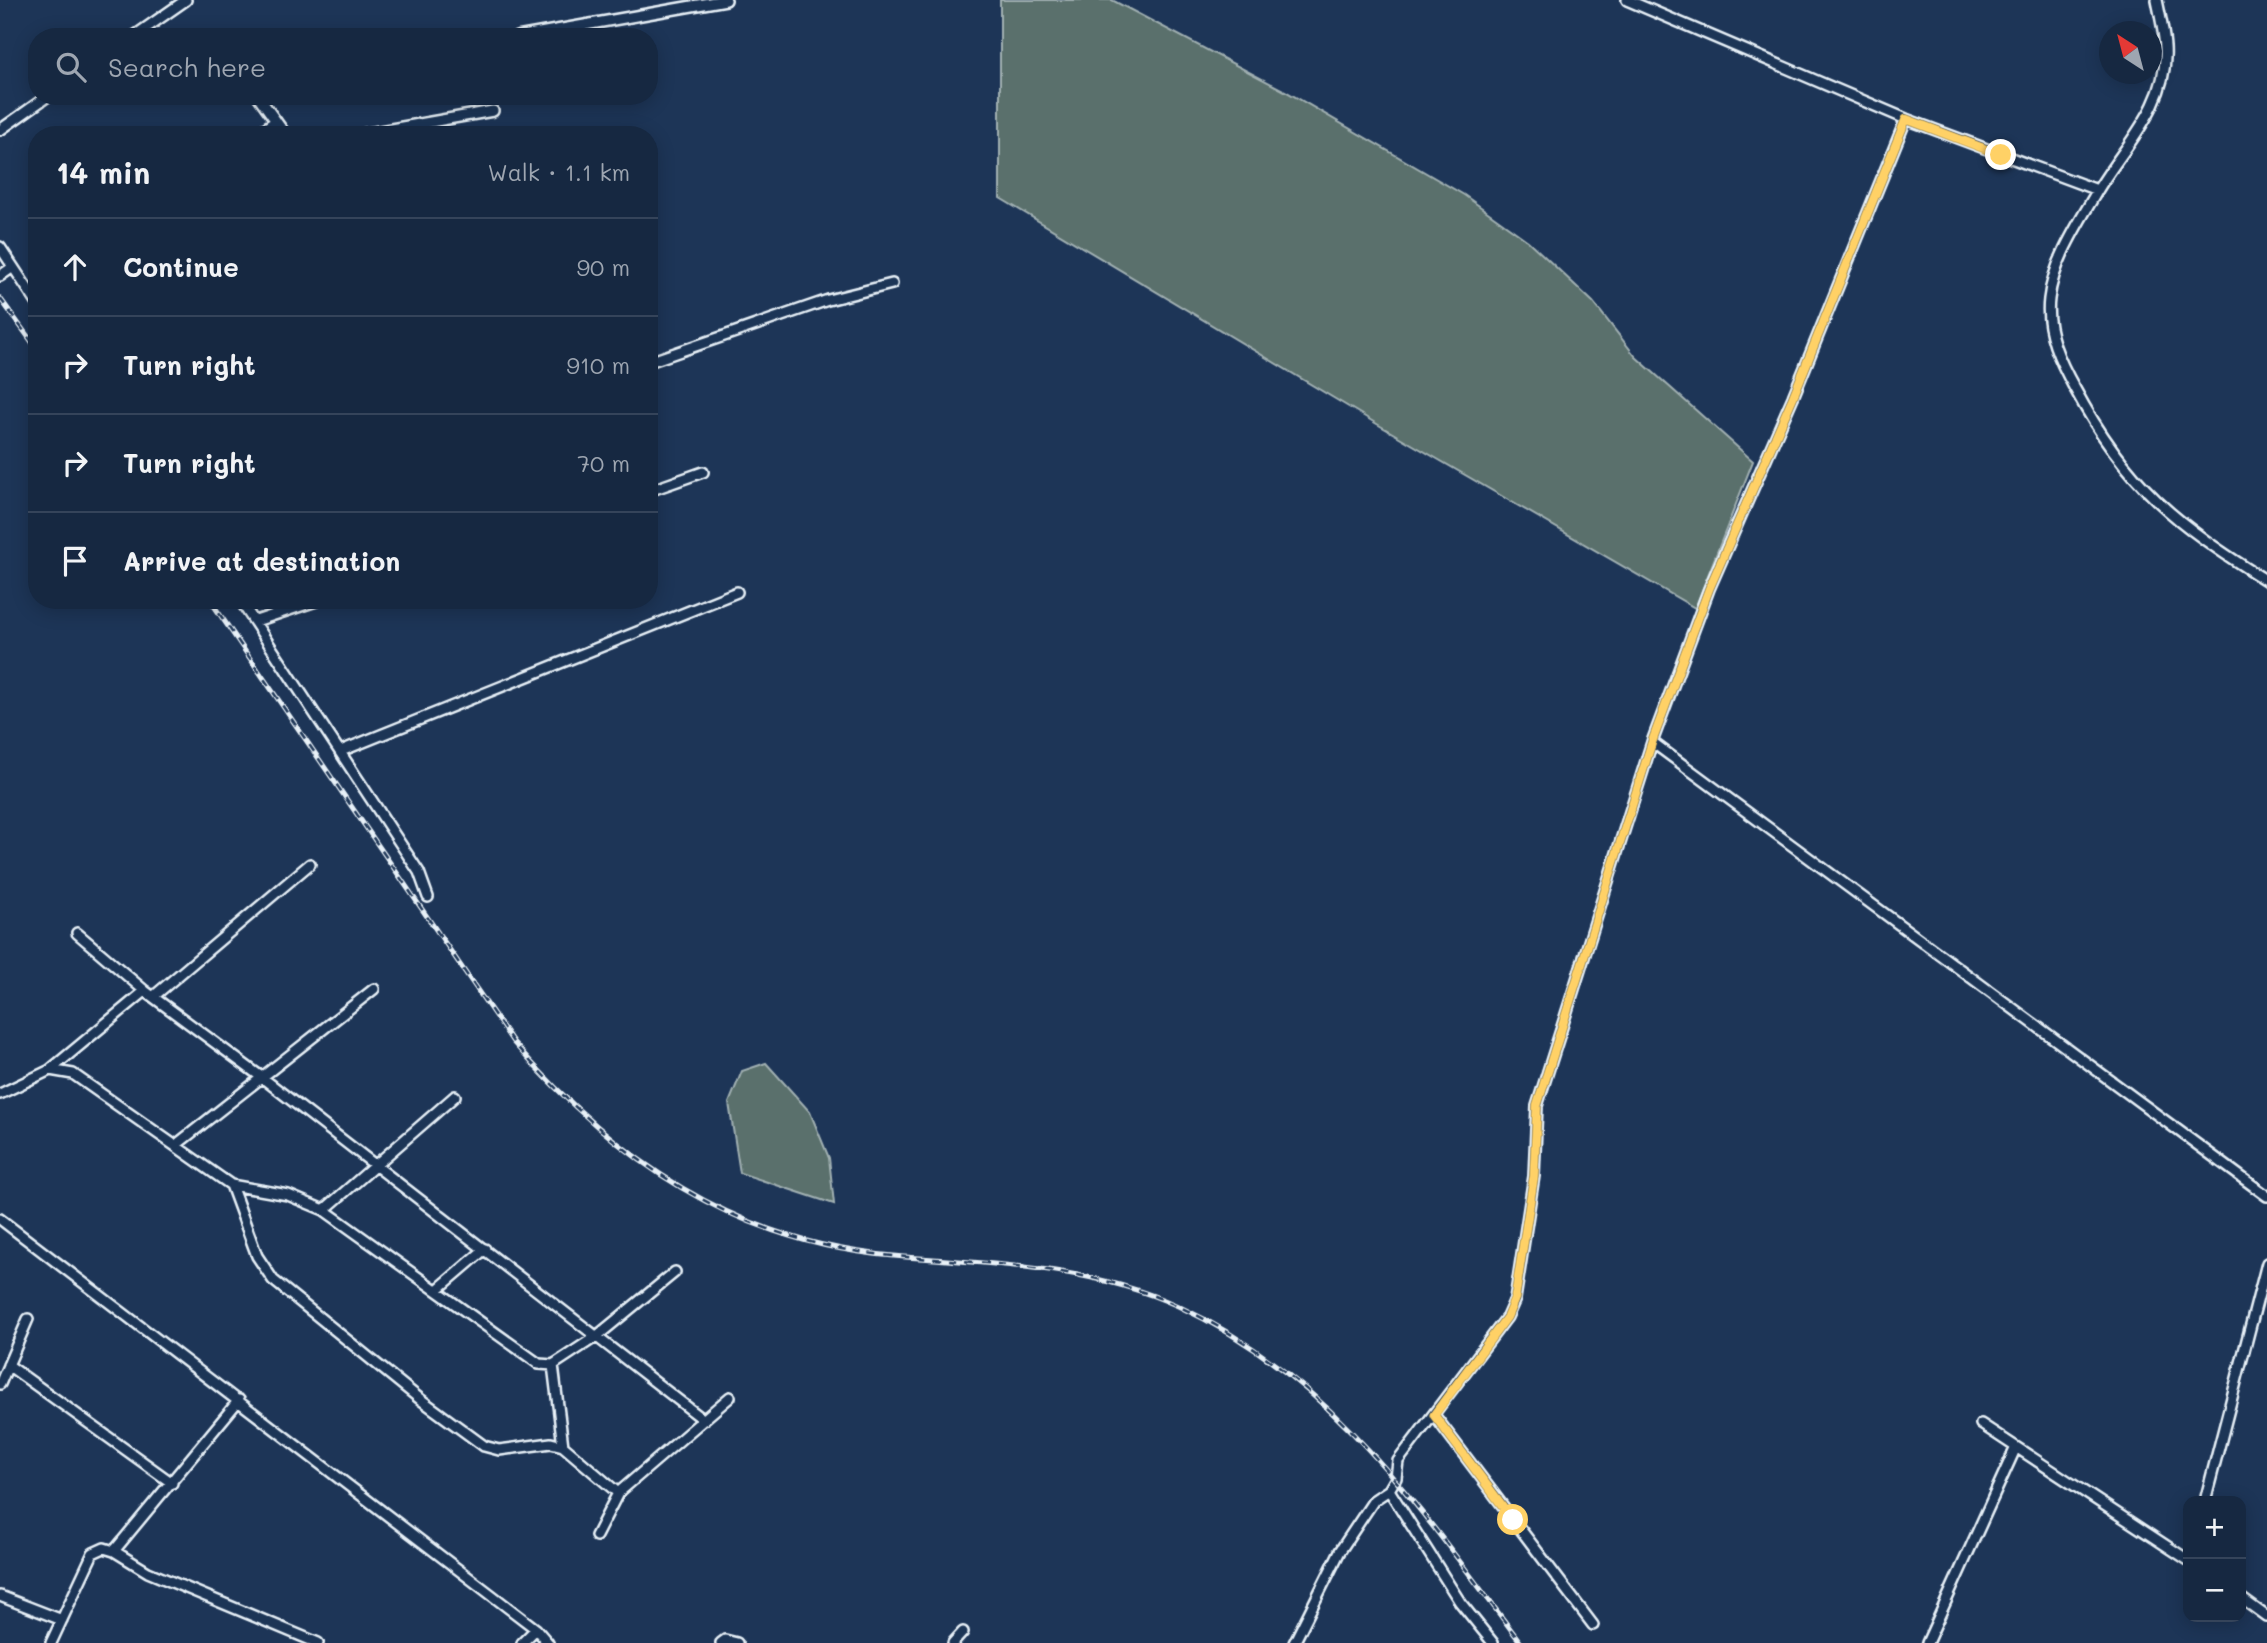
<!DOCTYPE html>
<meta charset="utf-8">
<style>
body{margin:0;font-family:Mali,sans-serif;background:#1f3048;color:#f1f3f6}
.controls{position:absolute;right:21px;bottom:21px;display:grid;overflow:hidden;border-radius:14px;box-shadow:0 4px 18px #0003}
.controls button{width:63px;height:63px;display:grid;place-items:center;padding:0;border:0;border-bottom:2px solid #35445a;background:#162841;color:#f1f3f6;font:35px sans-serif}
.compass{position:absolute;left:2099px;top:21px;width:63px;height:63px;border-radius:50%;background:#162841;box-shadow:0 4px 18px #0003;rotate:324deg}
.stop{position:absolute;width:21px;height:21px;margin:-16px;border:5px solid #ffd166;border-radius:50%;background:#fff}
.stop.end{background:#ffd166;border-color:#fff;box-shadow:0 2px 7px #0008}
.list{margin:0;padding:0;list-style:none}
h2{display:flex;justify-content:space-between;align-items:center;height:91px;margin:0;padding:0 28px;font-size:30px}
h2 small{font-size:23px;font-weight:400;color:#9ea6b1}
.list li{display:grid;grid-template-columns:46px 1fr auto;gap:21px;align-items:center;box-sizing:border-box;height:98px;padding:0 28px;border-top:2px solid #35445a}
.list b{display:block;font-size:26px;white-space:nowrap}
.list em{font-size:23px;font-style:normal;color:#9ea6b1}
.icon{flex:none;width:38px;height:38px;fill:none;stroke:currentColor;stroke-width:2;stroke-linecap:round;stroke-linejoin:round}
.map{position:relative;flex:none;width:2267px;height:1643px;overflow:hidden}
.search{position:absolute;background:#162841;box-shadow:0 4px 18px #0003;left:28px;top:28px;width:630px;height:77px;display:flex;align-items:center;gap:18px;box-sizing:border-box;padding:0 24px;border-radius:28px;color:#9ea6b1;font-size:26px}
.panel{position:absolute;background:#162841;box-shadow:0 4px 18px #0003;left:28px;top:126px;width:630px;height:483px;border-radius:28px}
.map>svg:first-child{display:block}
</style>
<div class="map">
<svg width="2267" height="1643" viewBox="0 0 2267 1643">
<rect width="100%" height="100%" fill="#1d3557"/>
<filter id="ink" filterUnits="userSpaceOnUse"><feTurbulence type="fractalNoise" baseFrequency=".0143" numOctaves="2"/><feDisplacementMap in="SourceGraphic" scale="14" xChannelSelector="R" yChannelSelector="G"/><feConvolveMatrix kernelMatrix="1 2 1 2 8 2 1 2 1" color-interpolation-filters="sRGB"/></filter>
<g filter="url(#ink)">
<path fill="#5a706c" stroke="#a1b0b2" stroke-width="2" d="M1000 0H1112L1285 91 1464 195 1528 241 1593 302 1636 357 1753 461 1695 608 1377 424 1000 198Z
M766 1063 810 1112 829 1158 834 1204 740 1173 729 1103 742 1071Z"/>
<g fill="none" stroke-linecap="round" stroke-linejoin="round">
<g stroke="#e8f1f8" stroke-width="14">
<path id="minor" d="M1627 0 1906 119
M2157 0C2160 15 2164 32 2165 47 2169 106 2123 146 2096 193 2078 224 2053 262 2049 299 2045 331 2060 362 2075 389 2126 485 2177 525 2267 581
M133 37 186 0
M517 37 726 0
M276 121 286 135
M0 130 48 96
M255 135 276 121 258 96
M357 135 493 111
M0 247 37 303
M0 276 13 267
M649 362 828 300 892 284
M649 491 703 472
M240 600 419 872 428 897
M256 621 319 600
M1652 742 2267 1196
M341 751 737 592
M77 933 145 991 260 1076 704 1420
M154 996 310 864
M50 1070 73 1074 231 1185 288 1195 324 1210 539 1364 553 1365 597 1336 675 1272
M0 1094 50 1070 145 991
M176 1145 374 989
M231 1185 257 1256 273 1280 420 1399 484 1446 499 1450 551 1443 563 1446 618 1493
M324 1210 455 1096
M0 1219 536 1629 548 1643
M437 1290 485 1249
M8 1365 172 1483
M553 1365 563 1446
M0 1384 28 1319
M1434 1415 1593 1625
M1981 1424 2188 1560
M1389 1490 1460 1602 1493 1643
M2205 1501 2267 1263
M596 1536 618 1493 730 1397
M114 1551 148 1572 318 1643
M0 1596 62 1620
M2241 1598 2267 1617
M51 1643 93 1553 104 1548 114 1551 239 1400
M522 1643 536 1629
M721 1643 725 1640 737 1643
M953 1643 963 1632
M1294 1643 1340 1551 1374 1500 1389 1490 1396 1478 1398 1461 1507 1317 1515 1299 1534 1176 1537 1106 1652 742 1709 589 1793 397 1906 119 2097 190
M1927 1643 2016 1447"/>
</g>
<use href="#minor" stroke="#1d3557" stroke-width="9"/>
<g stroke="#e8f1f8" stroke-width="5">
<path id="rail" d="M0 298 37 349
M210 600 513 1042C615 1159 735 1243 894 1256 991 1264 1088 1265 1178 1306 1334 1378 1421 1511 1521 1643"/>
</g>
<use href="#rail" stroke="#1d3557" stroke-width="2.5" stroke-dasharray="8" stroke-linecap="butt"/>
</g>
</g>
<g fill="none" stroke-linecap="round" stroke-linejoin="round" filter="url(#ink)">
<path stroke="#ffd166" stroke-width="9" d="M1513 1520 1434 1415 1507 1317 1515 1298 1534 1176 1537 1106 1652 742 1709 589 1793 397 1906 119 2001 155"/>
</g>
</svg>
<div class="controls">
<button>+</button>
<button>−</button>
</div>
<svg class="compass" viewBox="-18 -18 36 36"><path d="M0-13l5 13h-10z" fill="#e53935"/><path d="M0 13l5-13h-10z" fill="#9ea6b1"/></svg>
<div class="stop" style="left:1513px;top:1520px"></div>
<div class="stop end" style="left:2001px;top:155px"></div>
<div class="search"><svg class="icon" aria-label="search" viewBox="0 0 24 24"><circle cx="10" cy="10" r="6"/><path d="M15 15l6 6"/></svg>Search here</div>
<section class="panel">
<h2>14 min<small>Walk · 1.1 km</small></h2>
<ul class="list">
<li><svg class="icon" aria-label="ahead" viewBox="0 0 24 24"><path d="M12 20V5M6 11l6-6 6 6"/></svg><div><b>Continue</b></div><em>90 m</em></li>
<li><svg class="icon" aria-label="right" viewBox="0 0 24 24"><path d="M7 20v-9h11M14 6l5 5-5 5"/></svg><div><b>Turn right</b></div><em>910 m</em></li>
<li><svg class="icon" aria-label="right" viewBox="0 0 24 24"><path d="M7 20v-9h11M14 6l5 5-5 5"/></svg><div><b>Turn right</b></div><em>70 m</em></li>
<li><svg class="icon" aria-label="arrive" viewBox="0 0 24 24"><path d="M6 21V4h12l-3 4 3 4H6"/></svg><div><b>Arrive at destination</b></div></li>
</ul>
</section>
</div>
